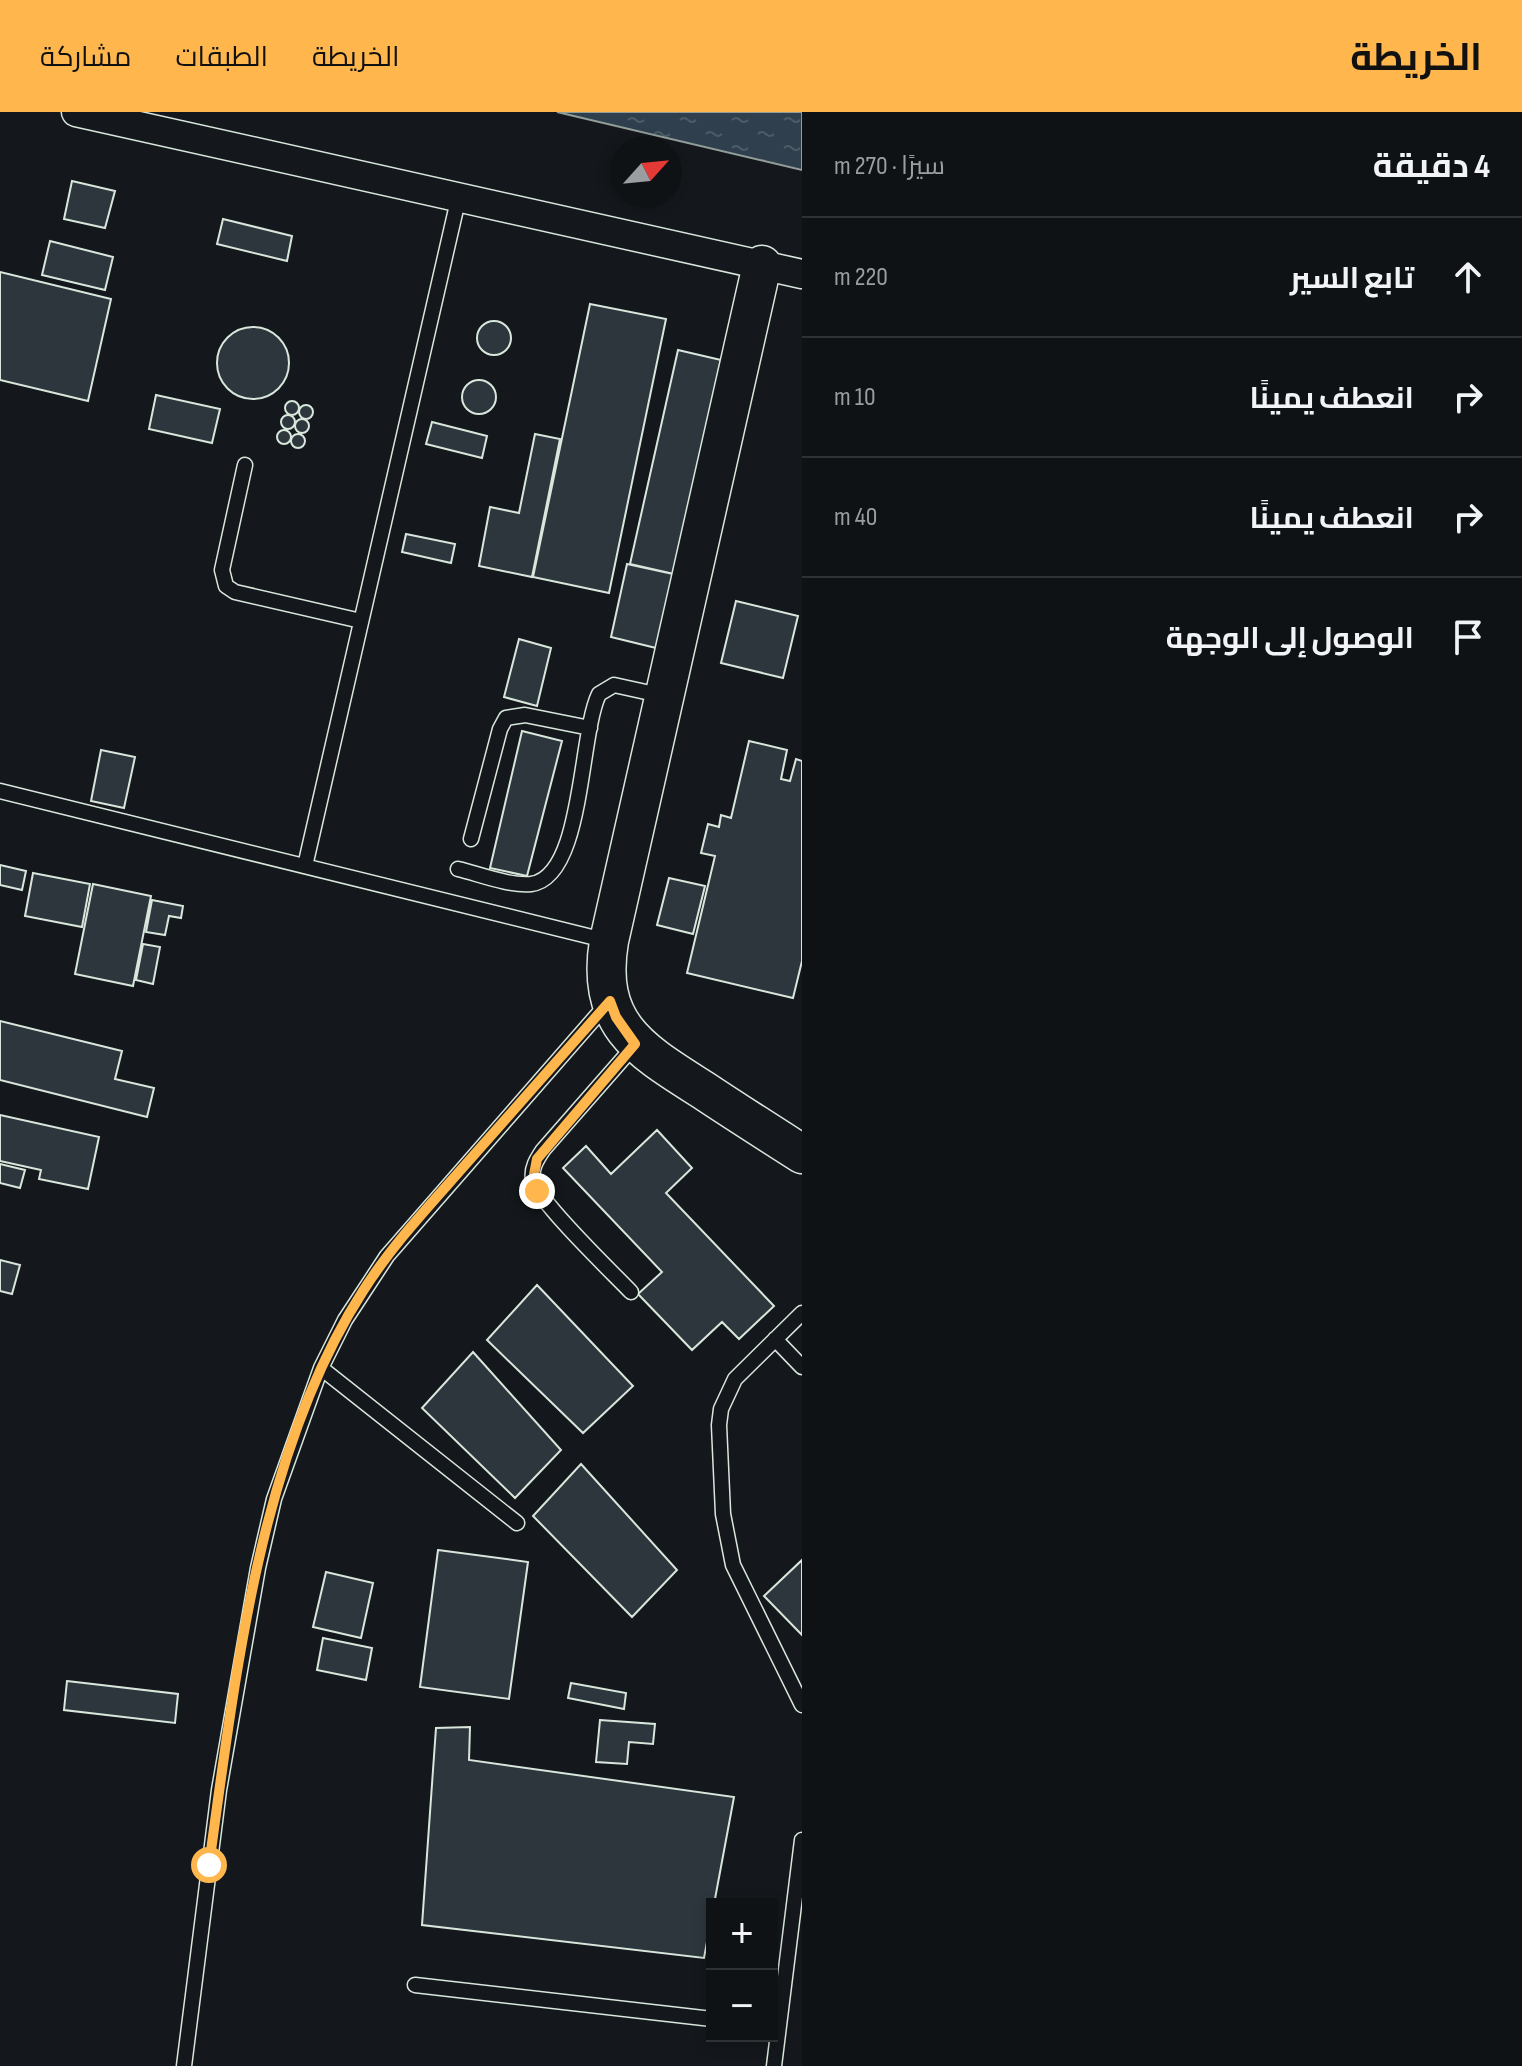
<!DOCTYPE html>
<html lang="ar">
<meta charset="utf-8">
<style>
body{margin:0;font-family:"Sofia Sans Condensed",Cairo,sans-serif;background:#181b1e;color:#f1f3f6;direction:rtl}
.controls{position:absolute;right:24px;bottom:24px;display:grid;overflow:hidden;border-radius:0px;box-shadow:0 4px 12px #0003}
.controls button{width:72px;height:72px;display:grid;place-items:center;padding:0;border:0;border-bottom:2px solid #2f3234;background:#0f1215;color:#f1f3f6;font:40px sans-serif}
.compass{position:absolute;left:610px;top:24px;width:72px;height:72px;border-radius:50%;background:#0f1215;box-shadow:0 4px 12px #0003;rotate:63deg}
.stop{position:absolute;width:24px;height:24px;margin:-18px;border:6px solid #ffb74d;border-radius:50%;background:#fff}
.stop.end{background:#ffb74d;border-color:#fff;box-shadow:0 2px 8px #0008}
.list{margin:0;padding:0;list-style:none}
h2{display:flex;justify-content:space-between;align-items:center;height:104px;margin:0;padding:0 32px;font-size:34px}
h2 small{font-size:26px;font-weight:400;color:#9b9ea0}
.list li{display:grid;grid-template-columns:52px 1fr auto;gap:24px;align-items:center;box-sizing:border-box;height:120px;padding:0 32px;border-top:2px solid #2f3234}
.list b{display:block;font-size:30px;white-space:nowrap}
.list em{font-size:26px;font-style:normal;color:#9b9ea0}
.icon{flex:none;width:44px;height:44px;fill:none;stroke:currentColor;stroke-width:2;stroke-linecap:round;stroke-linejoin:round}
.map{position:relative;flex:none;width:802px;height:1954px;overflow:hidden;direction:ltr}
header{display:flex;align-items:center;gap:48px;box-sizing:border-box;height:112px;padding:0 40px;background:#ffb74d;color:#111}
header strong{font-size:38px}
nav{display:flex;gap:44px;margin-inline-start:auto;font-size:28px}
main{display:flex}
aside{flex:1;background:#0f1215}
.map>svg:first-child{display:block}
</style>
<header>
<strong>الخريطة</strong>
<nav><a>الخريطة</a><a>الطبقات</a><a>مشاركة</a></nav>
</header>
<main>
<aside>
<h2>4 دقيقة<small>سيرًا · 270 m</small></h2>
<ul class="list">
<li><svg class="icon" aria-label="ahead" viewBox="0 0 24 24"><path d="M12 20V5M6 11l6-6 6 6"/></svg><div><b>تابع السير</b></div><em>220 m</em></li>
<li><svg class="icon" aria-label="right" viewBox="0 0 24 24"><path d="M7 20v-9h11M14 6l5 5-5 5"/></svg><div><b>انعطف يمينًا</b></div><em>10 m</em></li>
<li><svg class="icon" aria-label="right" viewBox="0 0 24 24"><path d="M7 20v-9h11M14 6l5 5-5 5"/></svg><div><b>انعطف يمينًا</b></div><em>40 m</em></li>
<li><svg class="icon" aria-label="arrive" viewBox="0 0 24 24"><path d="M6 21V4h12l-3 4 3 4H6"/></svg><div><b>الوصول إلى الوجهة</b></div></li>
</ul>
</aside>
<div class="map">
<svg width="802" height="1954" viewBox="0 0 802 1954">
<defs>
<pattern id="water-ripples" width="26" height="14" patternUnits="userSpaceOnUse" patternTransform="scale(2)"><rect width="26" height="14" fill="#2f3f4d"/><path d="M2 4q2-2 4 0t4 0M15 11q2-2 4 0t4 0" fill="none" stroke="#4c5b66"/></pattern>
</defs>
<rect width="100%" height="100%" fill="#14181c"/>
<path fill="url(#water-ripples)" stroke="#939e99" stroke-width="2" d="M557 0H802V58Z"/>
<path fill="#2c363c" stroke="#d8e6dc" stroke-width="2" d="M72 69 115 79 105 116 64 107Z
M223 107 292 124 287 149 217 132Z
M50 129 113 145 105 178 42 163Z
M0 160 111 187 88 289 0 268Z
M590 192 666 207 609 481 533 465Z
M477 226a17 17 0 1 1 34 0a17 17 0 1 1-34 0Z
M217 251a36 36 0 1 1 72 0a36 36 0 1 1-72 0Z
M678 238 721 248 674 462 630 452Z
M462 285a17 17 0 1 1 34 0a17 17 0 1 1-34 0Z
M156 283 220 297 212 331 149 317Z
M285 296a7 7 0 1 1 14 0a7 7 0 1 1-14 0Z
M299 300a7 7 0 1 1 14 0a7 7 0 1 1-14 0Z
M281 310a7 7 0 1 1 14 0a7 7 0 1 1-14 0Z
M295 314a7 7 0 1 1 14 0a7 7 0 1 1-14 0Z
M432 310 487 324 482 346 426 332Z
M277 325a7 7 0 1 1 14 0a7 7 0 1 1-14 0Z
M291 329a7 7 0 1 1 14 0a7 7 0 1 1-14 0Z
M535 322 560 327 532 465 479 454 490 395 519 401Z
M406 422 455 432 451 451 402 440Z
M627 452 673 462 656 536 611 525Z
M736 489 798 504 783 566 721 551Z
M519 527 551 536 537 594 504 585Z
M522 619 562 629 527 764 490 756Z
M749 629 787 638 781 667 790 669 796 647 802 649V849L793 886 687 861 715 744 701 741 708 712 719 715 721 703 731 706Z
M101 638 135 645 124 696 91 689Z
M0 753 26 759 22 778 0 773Z
M33 761 90 772 82 815 25 804Z
M669 766 705 774 693 822 657 813Z
M93 772 151 784 133 874 75 862Z
M152 788 183 794 181 806 169 804 165 823 146 820Z
M143 832 160 835 153 872 136 868Z
M0 909 122 939 115 967 154 976 147 1005 0 968Z
M0 1003 99 1025 88 1077 39 1067 41 1058 0 1049Z
M657 1018 692 1056 666 1081 774 1194 739 1227 722 1210 692 1238 638 1182 662 1160 563 1056 586 1034 611 1062Z
M0 1052 25 1058 20 1076 0 1071Z
M0 1148 20 1153 12 1182 0 1179Z
M537 1173 633 1274 583 1321 487 1228Z
M473 1240 561 1338 515 1386 422 1296Z
M581 1352 677 1458 632 1505 533 1404Z
M438 1438 528 1450 509 1587 420 1575Z
M802 1448V1523L764 1484Z
M326 1460 373 1471 361 1526 313 1515Z
M323 1526 372 1536 366 1568 317 1558Z
M67 1569 178 1582 175 1611 64 1598Z
M571 1571 626 1581 624 1597 568 1586Z
M600 1608 655 1612 653 1632 629 1630 627 1652 596 1650Z
M470 1615 469 1648 734 1685 704 1846 422 1813 436 1616Z"/>
<g fill="none" stroke-linecap="round" stroke-linejoin="round">
<g stroke="#d8e6dc" stroke-width="17">
<path id="lane" d="M245 353 222 458 226 474 235 480 361 509
M0 679 608 829
M471 727 500 617 506 606 525 603 590 616
M305 754 459 84
M458 757C479 762 509 774 531 772 584 765 579 623 599 582L614 573 664 584
M631 1180C612 1160 536 1088 533 1067 531 1056 537 1047 543 1038L635 933
M802 1201 735 1267 721 1297 719 1313 723 1402 733 1453 802 1593
M775 1227 802 1255
M321 1256 517 1411
M415 1873 712 1907
M184 1954 219 1678 258 1456 274 1387 321 1256 345 1208 387 1144 607 892
M774 1954 802 1728"/>
</g>
<g stroke="#d8e6dc" stroke-width="31">
<path id="street" d="M76 0 802 162"/>
</g>
<g stroke="#d8e6dc" stroke-width="41">
<path id="secondary" d="M762 153 609 829C595 913 640 938 703 978 736 1000 769 1021 802 1042"/>
</g>
<use href="#lane" stroke="#14181c" stroke-width="14"/>
<use href="#street" stroke="#14181c" stroke-width="28"/>
<use href="#secondary" stroke="#14181c" stroke-width="38"/>
</g>
<g fill="none" stroke-linecap="round" stroke-linejoin="round">
<path stroke="#ffb74d" stroke-width="10" d="M209 1753C235 1567 259 1340 363 1179 392 1133 430 1093 466 1052 514 998 562 943 610 889L616 905 635 932 537 1047 533 1068 537 1079"/>
</g>
</svg>
<div class="controls">
<button>+</button>
<button>−</button>
</div>
<svg class="compass" viewBox="-18 -18 36 36"><path d="M0-13l5 13h-10z" fill="#e53935"/><path d="M0 13l5-13h-10z" fill="#9b9ea0"/></svg>
<div class="stop" style="left:209px;top:1753px"></div>
<div class="stop end" style="left:537px;top:1079px"></div>
</div>
</main>
